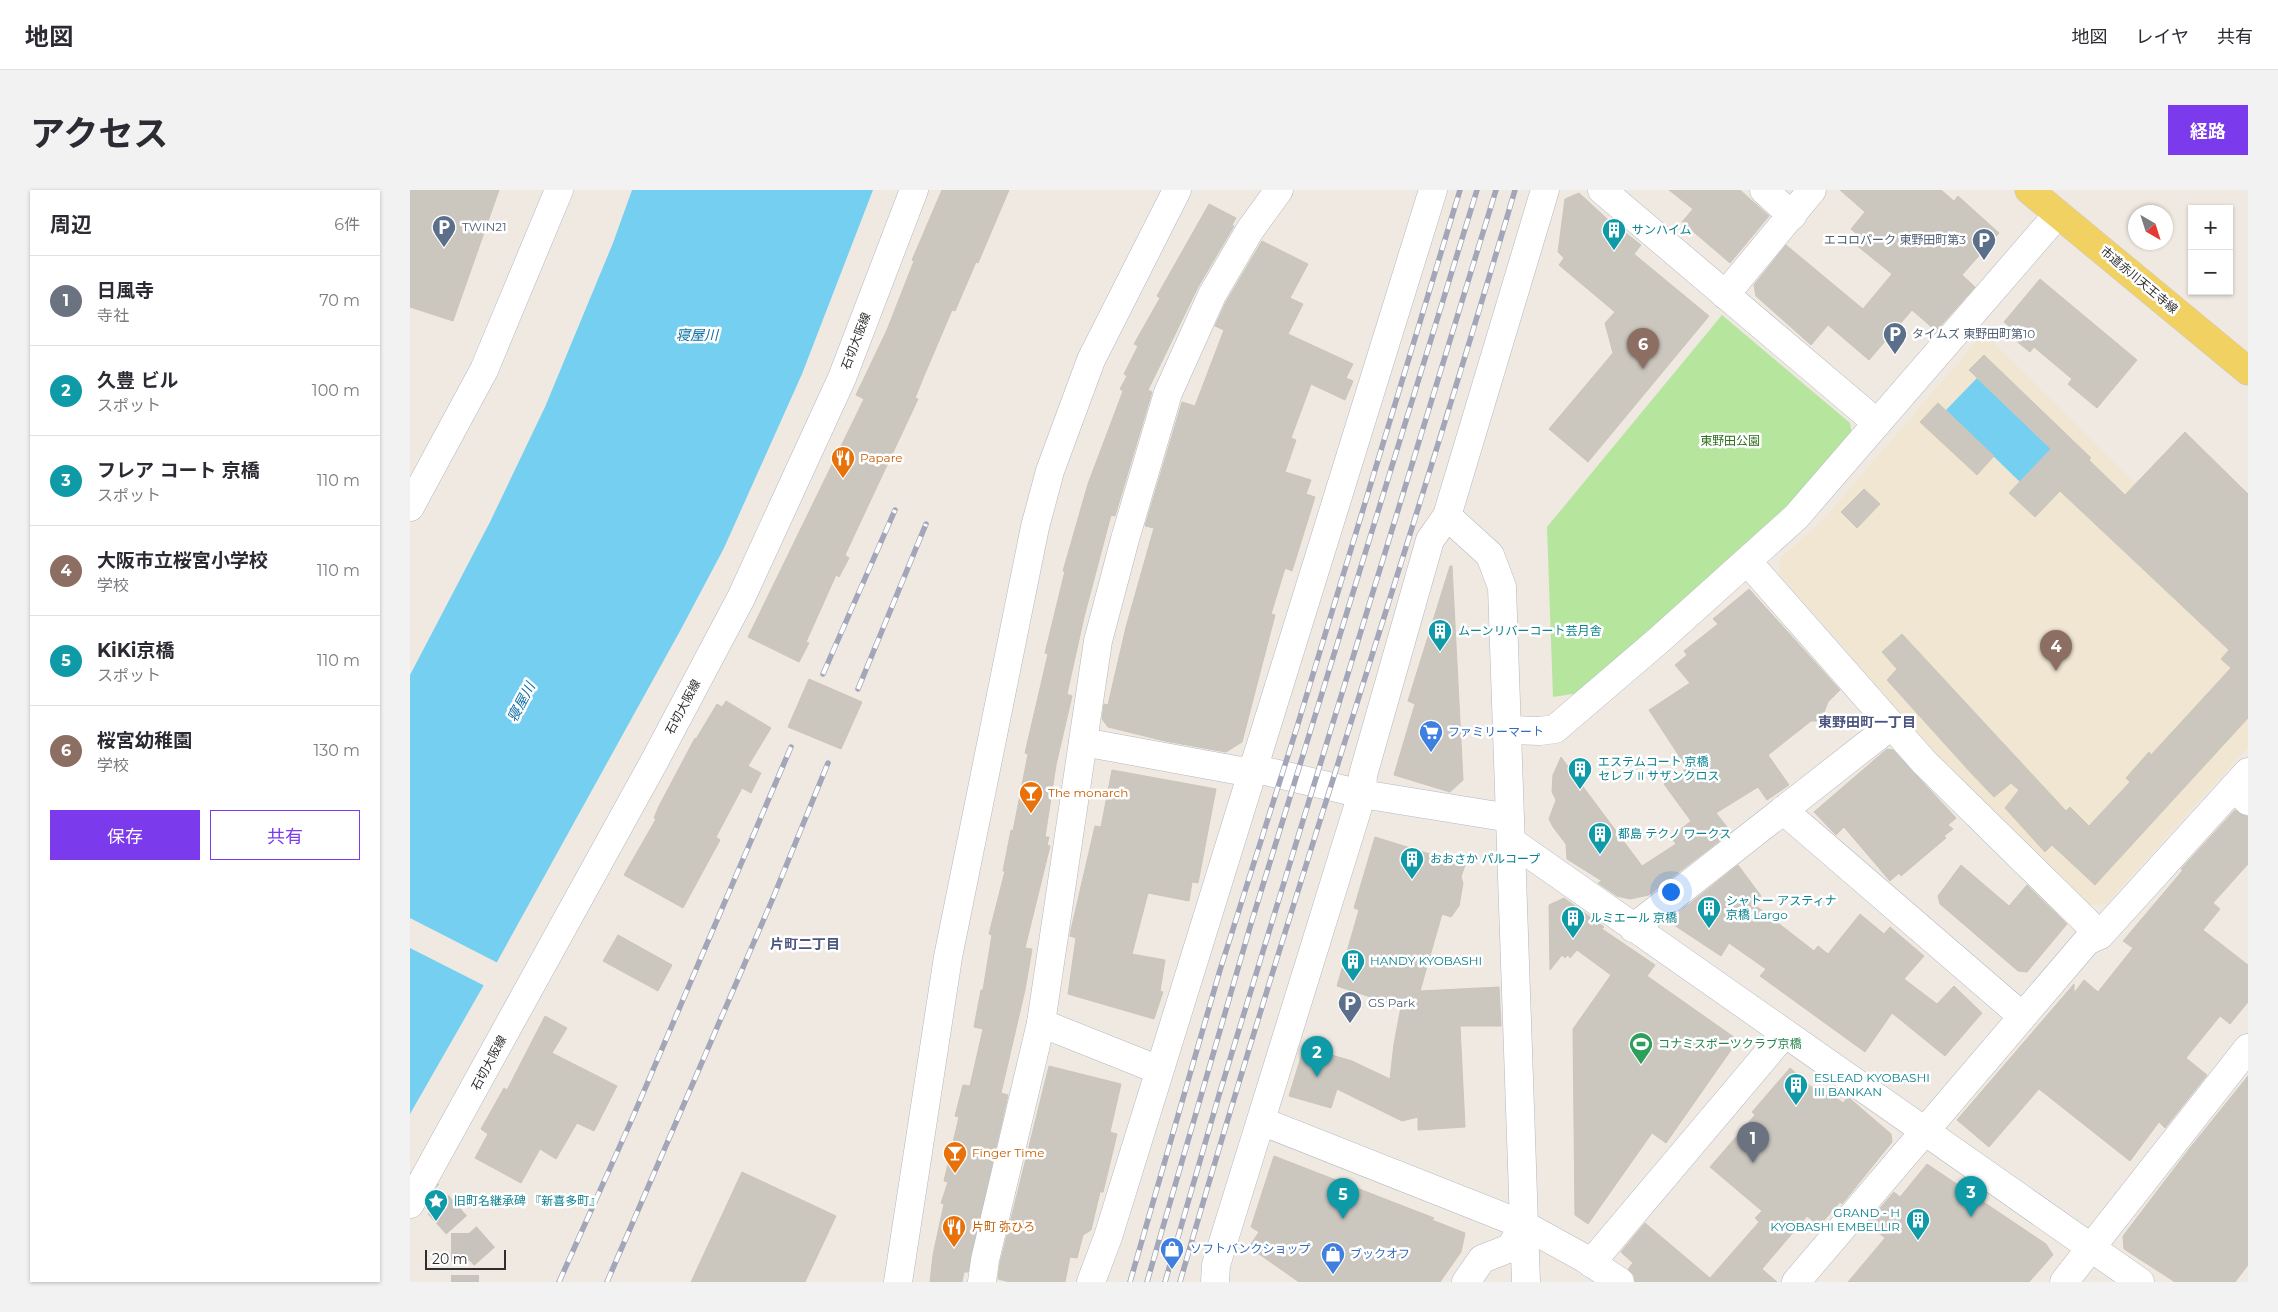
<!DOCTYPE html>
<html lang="ja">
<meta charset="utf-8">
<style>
body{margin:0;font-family:Montserrat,"Noto Sans JP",sans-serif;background:#f2f2f3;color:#2b2b33}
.controls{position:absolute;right:15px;top:15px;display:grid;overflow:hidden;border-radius:0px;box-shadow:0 1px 4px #0004}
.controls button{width:45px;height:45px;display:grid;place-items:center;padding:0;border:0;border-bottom:1px solid #e1e1e2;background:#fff;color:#2b2b33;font:25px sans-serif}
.compass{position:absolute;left:1718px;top:15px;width:45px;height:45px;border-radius:50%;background:#fff;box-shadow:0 1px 4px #0004;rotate:141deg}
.scale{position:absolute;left:15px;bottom:12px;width:81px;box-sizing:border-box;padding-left:5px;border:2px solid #2e2e2e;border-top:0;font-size:14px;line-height:18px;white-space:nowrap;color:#2e2e2e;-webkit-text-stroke:4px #fff;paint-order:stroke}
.you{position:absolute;left:1260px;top:701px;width:18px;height:18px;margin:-12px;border:4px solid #fff;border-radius:50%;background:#1a73e8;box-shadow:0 0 0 8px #1a73e833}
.badge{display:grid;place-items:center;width:32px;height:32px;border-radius:50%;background:#7c3aed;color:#fff;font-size:16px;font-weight:700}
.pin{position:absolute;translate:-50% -41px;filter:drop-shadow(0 1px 2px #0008)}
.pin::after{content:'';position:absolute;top:26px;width:18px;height:15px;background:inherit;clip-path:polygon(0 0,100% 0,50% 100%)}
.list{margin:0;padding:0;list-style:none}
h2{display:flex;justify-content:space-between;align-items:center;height:65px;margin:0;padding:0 20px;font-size:21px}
h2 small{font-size:16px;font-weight:400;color:#7c7c81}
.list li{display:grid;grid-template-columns:32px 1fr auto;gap:15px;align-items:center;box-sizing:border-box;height:90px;padding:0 20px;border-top:1px solid #e1e1e2}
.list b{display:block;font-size:19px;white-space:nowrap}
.list p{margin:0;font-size:16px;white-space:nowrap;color:#7c7c81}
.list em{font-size:16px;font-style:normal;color:#7c7c81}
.actions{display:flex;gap:10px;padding:15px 20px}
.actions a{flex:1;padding:11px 0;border:1px solid #7c3aed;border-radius:0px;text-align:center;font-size:18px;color:#7c3aed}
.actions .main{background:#7c3aed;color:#fff}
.map{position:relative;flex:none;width:1838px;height:1092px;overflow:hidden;border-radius:0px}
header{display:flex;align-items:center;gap:30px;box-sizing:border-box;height:70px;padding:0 25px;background:#fff;border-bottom:1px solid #e1e1e2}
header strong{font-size:24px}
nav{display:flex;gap:28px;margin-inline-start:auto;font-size:18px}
.intro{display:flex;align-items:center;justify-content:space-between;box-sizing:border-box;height:120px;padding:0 30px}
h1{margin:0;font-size:35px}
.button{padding:12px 22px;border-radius:0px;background:#7c3aed;color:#fff;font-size:18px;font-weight:700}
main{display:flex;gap:30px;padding:0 30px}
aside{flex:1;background:#fff;border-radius:0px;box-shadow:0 1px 4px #0004}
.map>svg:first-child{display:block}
</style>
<header>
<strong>地図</strong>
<nav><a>地図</a><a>レイヤ</a><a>共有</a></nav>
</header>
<div class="intro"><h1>アクセス</h1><a class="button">経路</a></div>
<main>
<aside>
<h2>周辺<small>6件</small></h2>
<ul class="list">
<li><span class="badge" style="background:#6b7280">1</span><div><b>日風寺</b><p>寺社</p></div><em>70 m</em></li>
<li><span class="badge" style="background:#0f9aa8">2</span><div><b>久豊 ビル</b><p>スポット</p></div><em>100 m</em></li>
<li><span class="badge" style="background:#0f9aa8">3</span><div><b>フレア コート 京橋</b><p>スポット</p></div><em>110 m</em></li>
<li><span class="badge" style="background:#8d6e63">4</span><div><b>大阪市立桜宮小学校</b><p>学校</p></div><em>110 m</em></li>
<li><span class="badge" style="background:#0f9aa8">5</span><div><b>KiKi京橋</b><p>スポット</p></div><em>110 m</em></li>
<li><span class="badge" style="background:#8d6e63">6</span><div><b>桜宮幼稚園</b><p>学校</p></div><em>130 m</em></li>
</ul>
<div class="actions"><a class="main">保存</a><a>共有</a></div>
</aside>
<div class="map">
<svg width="1838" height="1092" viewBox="0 0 1838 1092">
<rect width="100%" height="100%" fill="#efe9e1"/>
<path fill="#f0e6d1" d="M1574 143 1838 405V557L1696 714 1681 715 1530 568 1369 384 1370 368 1410 333Z"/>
<path fill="#b6e59e" d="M1312 125 1440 233 1442 245 1381 312 1169 503 1143 507 1137 337Z"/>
<path fill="#75cff0" d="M222 0H463L392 184 314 358 270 441 87 772 0 924V485L80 332 135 217 203 53Z
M1567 188 1641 259 1610 292 1536 220Z"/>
<path fill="#efe9e1" d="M0 728 88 773 75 796 0 758Z"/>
<path fill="#cbc7bf" stroke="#cbc5ba" d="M0 0H89L43 131 0 117Z
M532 0H599L568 73 566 72 545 121 542 120 514 186 505 208 508 209 435 365 439 368 429 387 426 385 396 452 399 453 389 472 338 447 454 209 446 205 477 140 504 71 502 70Z
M1259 0H1330L1359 26 1320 73 1272 32 1283 19Z
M1430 0H1531L1544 11 1548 6 1589 43 1552 85 1565 97 1526 141 1502 120 1459 170 1418 135 1401 155 1346 106 1344 95 1376 55 1453 119 1482 84 1440 50 1446 43 1441 39 1455 22Z
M1169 3 1207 38 1208 37 1231 55 1224 64 1299 126 1178 272 1139 239 1203 163 1195 133 1205 122 1149 75 1154 68 1148 62 1155 9Z
M799 14 826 28 822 35 824 36 788 97 738 200 742 202 705 326 701 325 674 427 657 504 662 506 646 575 635 647H639L637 655 640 656 615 758 622 759 615 800 591 903 598 905 558 1082H554L552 1092H520L523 1065 534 1014 531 1013 538 992 534 991 549 927 545 926 553 895 560 896 573 839 564 837 571 800H573L582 745 579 744 595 681H593L601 640 603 641 618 564 615 563 638 464 635 463 655 381H653L678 294 713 201 710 199 717 186 714 184 728 156 724 154 750 108 747 106Z
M852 51 898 74 880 108 893 114 878 144 943 174 936 188 943 191 935 210 901 194 881 248 886 250 875 282 901 290 896 304 905 307 882 381 875 378 861 424 865 425 832 552 816 562 755 551 698 537 692 529 694 514 698 515 716 437 744 338 735 336 772 212 785 216 814 140 805 136 816 112Z
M1630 89 1727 170 1687 218 1658 194 1662 189 1624 157 1620 162 1595 142 1600 137 1594 132Z
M1574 165 1681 268 1679 270 1715 305 1775 242 1838 304V528L1685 695 1642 655 1635 662 1595 618 1609 600 1601 593 1584 607 1561 583 1477 490 1487 479 1472 462 1492 444 1656 621 1660 617 1679 636 1720 592 1716 588 1739 562 1741 565 1821 478 1811 469 1819 460 1650 301 1625 327 1599 303 1641 259 1559 180Z
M1528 213 1584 266 1567 285 1510 232Z
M1454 299 1470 314 1447 338 1431 322Z
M1040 376H1042L1053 590 1040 602 984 585 1005 514 998 511Z
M1339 399 1430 500 1418 512 1413 525 1406 531H1401L1358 565 1379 595 1357 610 1348 597 1306 623 1321 642 1239 705 1220 709 1207 706 1188 693 1192 691 1157 669 1156 654 1143 637 1139 629 1146 610 1142 602 1143 585 1151 567 1232 676 1266 654 1261 647 1281 631 1254 594 1277 578 1239 520 1280 493 1265 475 1277 465 1274 461 1308 434 1303 429Z
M399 489 452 512 431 559 378 537Z
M316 511 361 538 338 576 351 583 341 603 332 598 306 647 310 650 273 718 214 685 246 629 244 628 249 616 285 548 286 549 307 514 312 517Z
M1477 559 1483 560 1546 628 1538 635 1543 639 1534 646 1536 648 1491 686 1489 683 1480 691 1434 637 1426 645 1404 622Z
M702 580 806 599 788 693 782 692 779 711 738 703 722 764 755 770 750 801 753 802 744 829 658 804 666 748 660 746 661 740 685 636 691 637Z
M1825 620 1838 627V674L1803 713 1810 719 1793 740 1838 775V812L1820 834 1810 826 1776 868 1797 885 1755 938 1749 932 1720 971 1629 899 1579 957 1547 930 1664 794V803L1674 790 1688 802 1723 758 1713 751 1773 680 1771 679Z
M965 647 1055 675 1051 687 1053 693 1049 716 1041 727 1032 724 1010 801 1089 797 1091 836H1050L1055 937 1008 940V927L992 931 927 899 921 918 879 906 894 857 942 871 980 889 984 854 991 817 927 796 949 720 944 718Z
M1328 675 1351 706 1345 715 1404 761 1408 756 1418 764 1450 724 1474 744 1480 737 1514 766 1494 789 1527 814 1544 796 1572 823 1535 866 1482 823 1455 862 1350 786 1356 779 1319 753 1311 766 1258 731Z
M1551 675 1599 716 1617 695 1657 734 1617 782 1608 781 1530 714 1528 706Z
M1154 708 1194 737 1192 739 1245 775 1237 786 1328 850 1256 953 1242 943 1178 1034 1165 1025 1163 839 1201 785 1167 760 1160 768 1158 765 1155 768 1152 765 1140 780 1139 715Z
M208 745 262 775 248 801 193 771Z
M135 826 157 838 142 863 207 896 184 941 167 933 146 969 130 959 111 993 65 968 78 944 71 939 94 898 97 900Z
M639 876 711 894 700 942 707 944 693 1002H690L681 1040 673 1045 667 1068 660 1067 655 1092H600L588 1089 590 1073Z
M1380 878 1414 908 1419 902 1433 913 1438 907 1481 944 1482 952 1432 1014 1430 1012 1409 1036 1397 1026 1352 1079 1367 1092H1225L1224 1085 1218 1079 1223 1073 1211 1062 1235 1033 1300 1088 1349 1032 1345 1028 1352 1021 1300 977 1345 925 1342 922Z
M1838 886V1075L1825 1092H1765L1714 1059 1713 1046 1780 958Z
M864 966 1024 1028 1022 1030 1055 1043 1051 1062 1030 1092H889L839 1057 849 1042 841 1037Z
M1517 974 1636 1054 1643 1065 1619 1092H1438L1475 1048 1457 1033 1484 1002 1490 1007Z
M332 982 426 1026 395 1092H281Z"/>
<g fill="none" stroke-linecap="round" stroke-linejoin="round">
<path stroke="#c8c4bd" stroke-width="28" stroke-dasharray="28 14" stroke-linecap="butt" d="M0 983 84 1077
M55 1043V1092"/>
<g stroke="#b4b7c1" stroke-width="29">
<path id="street" d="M1354 0 1382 26
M1315 105 1402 0
M0 317 74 180 149 0
M1337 371 1514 572 1690 745
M843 578 952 604 1100 628
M1824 597 1838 611
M1373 620 1612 826
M1101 651 1730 1092
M1223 738 1482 535
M1181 1073 1375 843
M488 1092 538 767 625 337 640 281 681 170 767 0
M572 1092 575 1070 631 833 688 451 715 349 758 203 802 105 840 40 869 0
M681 1092 698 1047 1023 0
M805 1092 806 1075 952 604 953 585 1020 350 1037 326 1080 365 1092 397 1116 1092
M1056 1092 1072 1069 1100 1058 1114 1035
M1654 1092 1838 858"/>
</g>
<g stroke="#b4b7c1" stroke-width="29">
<path id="secondary" d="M1192 0 1467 233
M1037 326 1135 0
M1097 540 1130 541 1145 539 1249 450 1386 327 1648 24
M673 552 831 581 843 578
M631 833 749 880
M851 931 1114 1035 1174 1068 1210 1092
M0 1014 244 572 331 408 432 188 504 0
M1386 1092 1677 751 1690 745 1838 582"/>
</g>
<g stroke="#c9c9c9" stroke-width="29">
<path id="primary" d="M1619 0 1838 181"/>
</g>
<use href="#street" stroke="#fff" stroke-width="28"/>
<use href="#secondary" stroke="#fff" stroke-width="28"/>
<use href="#primary" stroke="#f2d163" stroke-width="28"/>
<g stroke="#a3a6b8" stroke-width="5.5">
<path id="rail" d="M413 484 485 320
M448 499 516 334
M149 1092 222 929 381 557
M197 1092 363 708 418 573
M720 1092 810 780 887 537 1050 0
M737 1092 840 737 1067 0
M755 1092 809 905 1086 0
M770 1092C875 726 998 365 1105 0"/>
</g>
<use href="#rail" stroke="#fff" stroke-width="4" stroke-dasharray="11" stroke-linecap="butt"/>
</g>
<defs>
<g id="parking-pin" transform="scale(1.25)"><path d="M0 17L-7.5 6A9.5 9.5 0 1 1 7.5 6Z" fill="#5c6f8a" stroke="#fff"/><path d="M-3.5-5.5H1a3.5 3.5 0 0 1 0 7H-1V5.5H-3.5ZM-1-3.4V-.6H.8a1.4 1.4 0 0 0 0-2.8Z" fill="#fff"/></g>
<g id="building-pin" transform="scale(1.25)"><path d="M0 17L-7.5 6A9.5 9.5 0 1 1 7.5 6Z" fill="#0f9aa8" stroke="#fff"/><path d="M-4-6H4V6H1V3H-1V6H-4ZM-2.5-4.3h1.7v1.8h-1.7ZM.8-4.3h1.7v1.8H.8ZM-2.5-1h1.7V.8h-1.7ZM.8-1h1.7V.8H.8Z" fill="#fff"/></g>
<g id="restaurant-pin" transform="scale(1.25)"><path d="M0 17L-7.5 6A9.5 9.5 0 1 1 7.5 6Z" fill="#e8710a" stroke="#fff"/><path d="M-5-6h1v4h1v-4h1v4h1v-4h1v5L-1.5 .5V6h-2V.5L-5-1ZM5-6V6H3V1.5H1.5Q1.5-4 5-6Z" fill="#fff"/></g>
<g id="supermarket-pin" transform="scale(1.25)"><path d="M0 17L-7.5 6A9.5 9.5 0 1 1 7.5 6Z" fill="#3f7fe0" stroke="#fff"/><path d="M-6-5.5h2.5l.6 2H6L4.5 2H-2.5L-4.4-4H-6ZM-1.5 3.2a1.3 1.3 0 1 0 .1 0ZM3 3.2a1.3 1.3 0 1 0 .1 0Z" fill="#fff"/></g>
<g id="bar-pin" transform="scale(1.25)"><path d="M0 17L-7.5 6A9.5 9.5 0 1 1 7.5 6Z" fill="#e8710a" stroke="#fff"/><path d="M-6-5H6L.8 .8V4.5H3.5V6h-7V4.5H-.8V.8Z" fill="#fff"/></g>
<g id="stadium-pin" transform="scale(1.25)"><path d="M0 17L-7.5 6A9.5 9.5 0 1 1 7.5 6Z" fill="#2e9e5b" stroke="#fff"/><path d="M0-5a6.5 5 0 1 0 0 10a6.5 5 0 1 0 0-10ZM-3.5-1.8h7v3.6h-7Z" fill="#fff"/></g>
<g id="sight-pin" transform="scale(1.25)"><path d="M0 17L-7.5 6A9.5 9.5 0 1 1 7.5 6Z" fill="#0f9aa8" stroke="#fff"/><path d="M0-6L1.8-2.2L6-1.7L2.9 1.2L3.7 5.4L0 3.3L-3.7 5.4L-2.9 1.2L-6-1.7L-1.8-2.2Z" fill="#fff"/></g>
<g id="shop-pin" transform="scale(1.25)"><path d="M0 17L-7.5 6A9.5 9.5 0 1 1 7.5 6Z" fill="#3f7fe0" stroke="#fff"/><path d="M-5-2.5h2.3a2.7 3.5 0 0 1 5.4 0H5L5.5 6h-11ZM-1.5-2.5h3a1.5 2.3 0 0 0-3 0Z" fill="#fff"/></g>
</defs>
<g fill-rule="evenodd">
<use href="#parking-pin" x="34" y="37"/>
<use href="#building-pin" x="1204" y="40"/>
<use href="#parking-pin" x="1574" y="50"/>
<use href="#parking-pin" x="1485" y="144"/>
<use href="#restaurant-pin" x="433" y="268"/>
<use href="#building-pin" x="1030" y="441"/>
<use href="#supermarket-pin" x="1021" y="542"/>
<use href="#building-pin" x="1170" y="579"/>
<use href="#bar-pin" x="621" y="603"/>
<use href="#building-pin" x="1190" y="644"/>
<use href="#building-pin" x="1002" y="669"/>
<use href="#building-pin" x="1299" y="718"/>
<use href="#building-pin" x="1163" y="728"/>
<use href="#building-pin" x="943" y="771"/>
<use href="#parking-pin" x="940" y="813"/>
<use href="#stadium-pin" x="1231" y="854"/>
<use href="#building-pin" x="1386" y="895"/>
<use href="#bar-pin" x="545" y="963"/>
<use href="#sight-pin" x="26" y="1011"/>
<use href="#building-pin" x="1508" y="1030"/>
<use href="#restaurant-pin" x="544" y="1037"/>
<use href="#shop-pin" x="762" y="1059"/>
<use href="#shop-pin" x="923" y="1064"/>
</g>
<g text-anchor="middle" stroke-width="5" stroke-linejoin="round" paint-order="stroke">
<g font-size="12" fill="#4e5e75" stroke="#fff" text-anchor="start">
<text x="52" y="41">TWIN21</text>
<text x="1556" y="54" text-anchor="end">エコロパーク 東野田町第3</text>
<text x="1502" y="148">タイムズ 東野田町第10</text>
<text x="958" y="817">GS Park</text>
</g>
<g font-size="12" fill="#0d838f" stroke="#fff" text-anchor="start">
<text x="1222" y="44">サンハイム</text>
<text x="1048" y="445">ムーンリバーコート芸月舎</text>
<text x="1188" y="576">エステムコート 京橋<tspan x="1188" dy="14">セレブ II サザンクロス</tspan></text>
<text x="1208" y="648">都島 テクノ ワークス</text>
<text x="1020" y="673">おおさか パルコープ</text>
<text x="1316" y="715">シャトー アスティナ<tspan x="1316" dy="14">京橋 Largo</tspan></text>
<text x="1180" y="732">ルミエール 京橋</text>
<text x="960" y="775">HANDY KYOBASHI</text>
<text x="1404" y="892">ESLEAD KYOBASHI<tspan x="1404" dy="14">III BANKAN</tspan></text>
<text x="44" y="1015">旧町名継承碑 『新喜多町』</text>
<text x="1490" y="1027" text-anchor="end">GRAND - H<tspan x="1490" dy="14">KYOBASHI EMBELLIR</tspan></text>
</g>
<g font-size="12" fill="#2e2e2e" stroke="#fff">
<text transform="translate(1729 90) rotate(40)" y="4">市道赤川天王寺線</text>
<text transform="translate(446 151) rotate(-69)" y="4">石切大阪線</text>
<text transform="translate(273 517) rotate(-62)" y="4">石切大阪線</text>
<text transform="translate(79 873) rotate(-62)" y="4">石切大阪線</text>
</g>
<g font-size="12" fill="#2c6e1b" stroke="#fff">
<text x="1320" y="255">東野田公園</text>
</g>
<g font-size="12" fill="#c56008" stroke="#fff" text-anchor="start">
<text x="450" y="272">Papare</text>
<text x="638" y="607">The monarch</text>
<text x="562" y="967">Finger Time</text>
<text x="562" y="1041">片町 弥ひろ</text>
</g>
<g font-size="12" fill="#366cbe" stroke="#fff" text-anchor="start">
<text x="1038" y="546">ファミリーマート</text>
<text x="780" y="1063">ソフトバンクショップ</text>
<text x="940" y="1068">ブックオフ</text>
</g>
<g font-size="12" fill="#27864d" stroke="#fff" text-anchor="start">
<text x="1248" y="858">コナミスポーツクラブ京橋</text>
</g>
<g font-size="14" font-style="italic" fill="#0d6fa3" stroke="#fff">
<text x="287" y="150">寝屋川</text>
<text transform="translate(111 512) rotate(-62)" y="5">寝屋川</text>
</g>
<g font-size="14" font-weight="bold" fill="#4d5680" stroke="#fff">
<text x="1457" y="537">東野田町一丁目</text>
<text x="395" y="759">片町二丁目</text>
</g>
</g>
</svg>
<div class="controls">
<button>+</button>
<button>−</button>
</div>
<svg class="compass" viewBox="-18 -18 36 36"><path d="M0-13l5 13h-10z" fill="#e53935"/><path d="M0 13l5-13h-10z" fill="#7c7c81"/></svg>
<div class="scale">20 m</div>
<div class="you"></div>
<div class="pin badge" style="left:1343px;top:973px;background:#6b7280">1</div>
<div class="pin badge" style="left:907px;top:887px;background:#0f9aa8">2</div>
<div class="pin badge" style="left:1561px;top:1027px;background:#0f9aa8">3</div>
<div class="pin badge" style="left:1646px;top:481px;background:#8d6e63">4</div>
<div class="pin badge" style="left:933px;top:1029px;background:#0f9aa8">5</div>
<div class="pin badge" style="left:1233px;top:179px;background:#8d6e63">6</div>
</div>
</main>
